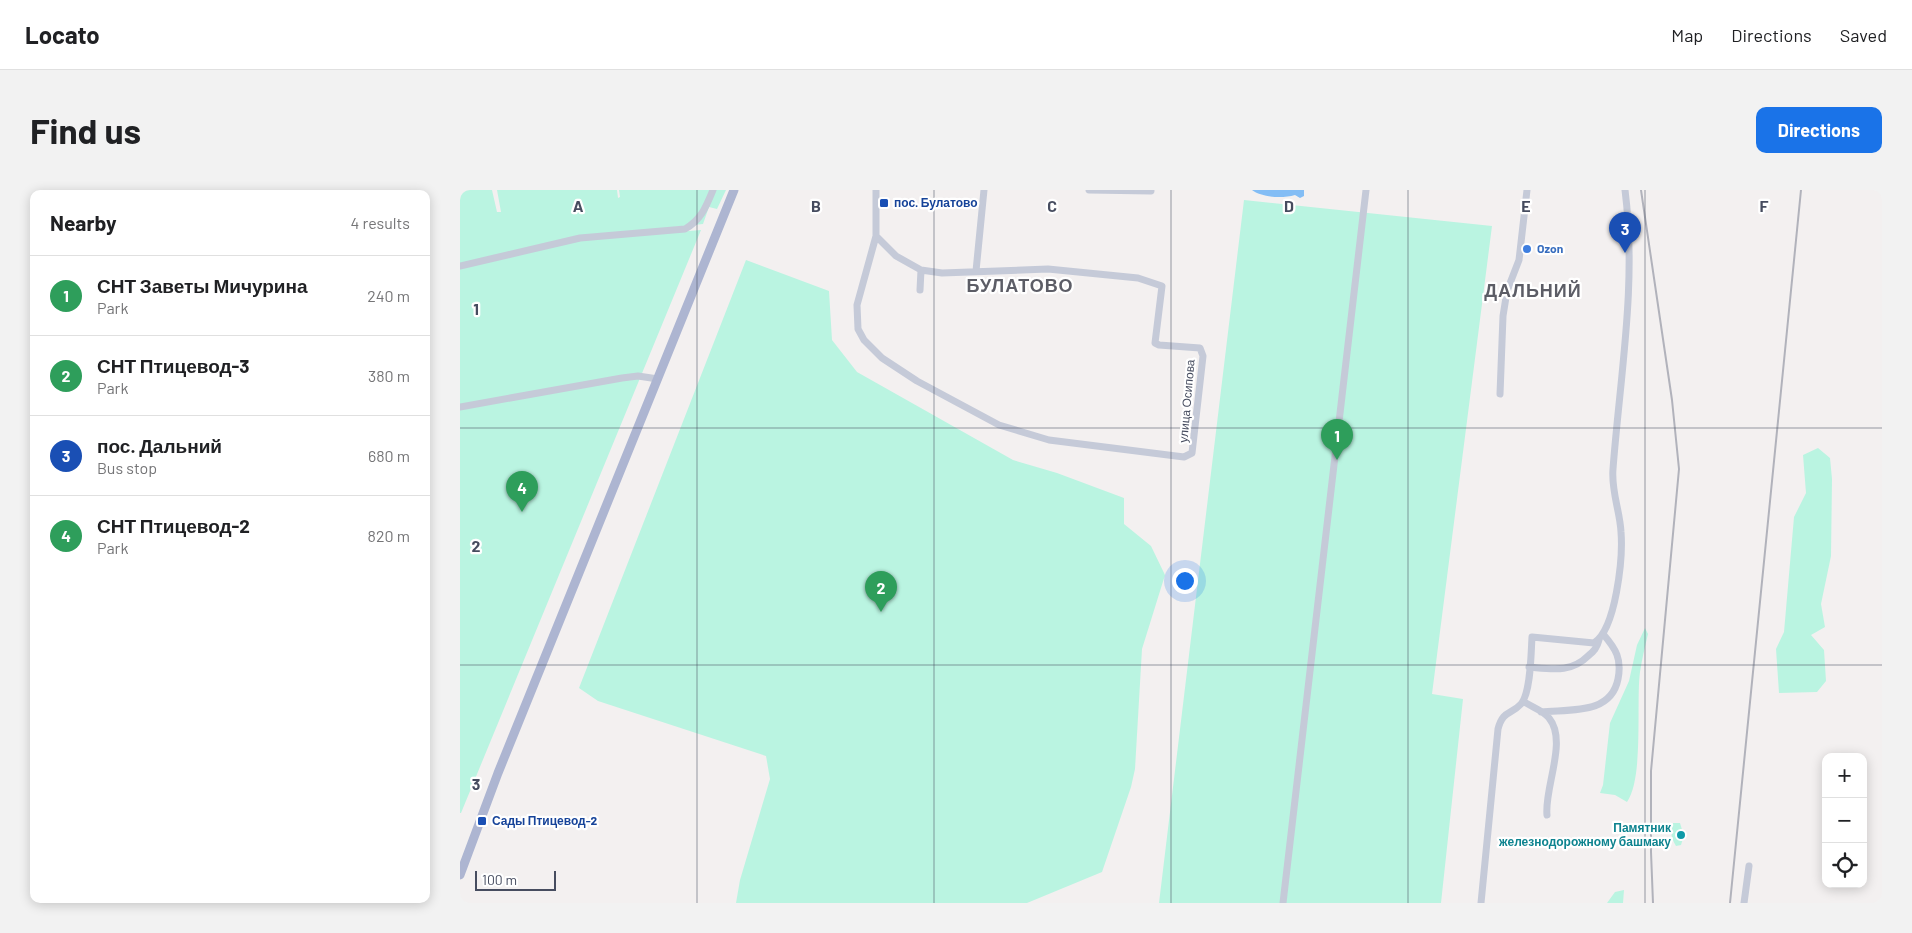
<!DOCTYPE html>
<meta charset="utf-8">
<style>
body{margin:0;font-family:Barlow,sans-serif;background:#f2f2f2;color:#202124}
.controls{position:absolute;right:15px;bottom:15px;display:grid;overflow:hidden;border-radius:10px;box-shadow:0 2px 12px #0003}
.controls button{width:45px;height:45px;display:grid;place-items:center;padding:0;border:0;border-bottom:1px solid #e0e0e0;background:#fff;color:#202124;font:25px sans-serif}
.scale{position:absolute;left:15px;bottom:12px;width:81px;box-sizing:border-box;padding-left:5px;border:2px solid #464c5f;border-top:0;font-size:14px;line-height:18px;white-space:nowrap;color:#464c5f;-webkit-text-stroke:4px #fff;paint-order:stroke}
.you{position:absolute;left:724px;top:390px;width:18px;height:18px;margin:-12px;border:4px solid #fff;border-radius:50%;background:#1a73e8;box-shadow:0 0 0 8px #1a73e833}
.badge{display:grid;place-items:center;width:32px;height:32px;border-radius:50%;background:#1a73e8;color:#fff;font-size:16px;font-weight:700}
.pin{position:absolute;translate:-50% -41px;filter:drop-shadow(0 1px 2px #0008)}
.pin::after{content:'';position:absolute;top:26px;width:18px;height:15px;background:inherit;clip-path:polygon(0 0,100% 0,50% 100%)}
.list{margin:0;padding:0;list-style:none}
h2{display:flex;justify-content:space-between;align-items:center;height:65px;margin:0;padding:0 20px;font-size:21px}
h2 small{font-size:16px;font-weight:400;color:#757577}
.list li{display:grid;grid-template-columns:32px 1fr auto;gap:15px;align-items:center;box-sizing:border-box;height:80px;padding:0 20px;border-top:1px solid #e0e0e0}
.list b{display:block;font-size:19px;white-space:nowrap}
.list p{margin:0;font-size:16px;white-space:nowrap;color:#757577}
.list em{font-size:16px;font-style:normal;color:#757577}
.icon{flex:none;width:28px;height:28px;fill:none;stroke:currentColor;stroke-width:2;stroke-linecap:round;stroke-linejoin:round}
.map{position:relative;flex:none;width:1422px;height:713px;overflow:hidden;border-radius:10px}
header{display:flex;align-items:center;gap:30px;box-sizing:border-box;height:70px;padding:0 25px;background:#fff;border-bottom:1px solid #e0e0e0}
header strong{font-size:24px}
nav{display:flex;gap:28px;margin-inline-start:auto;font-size:18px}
.intro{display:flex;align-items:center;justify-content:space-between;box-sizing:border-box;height:120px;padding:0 30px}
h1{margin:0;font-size:35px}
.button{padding:12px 22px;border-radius:10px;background:#1a73e8;color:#fff;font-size:18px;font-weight:700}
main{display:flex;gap:30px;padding:0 30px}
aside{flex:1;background:#fff;border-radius:10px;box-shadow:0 2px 12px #0003}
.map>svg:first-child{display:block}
</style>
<header>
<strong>Locato</strong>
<nav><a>Map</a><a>Directions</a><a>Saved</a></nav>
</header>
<div class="intro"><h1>Find us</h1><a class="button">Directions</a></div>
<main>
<aside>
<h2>Nearby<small>4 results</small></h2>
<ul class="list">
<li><span class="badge" style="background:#2e9e5b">1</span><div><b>СНТ Заветы Мичурина</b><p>Park</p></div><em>240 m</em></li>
<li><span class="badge" style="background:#2e9e5b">2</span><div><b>СНТ Птицевод-3</b><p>Park</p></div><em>380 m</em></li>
<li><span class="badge" style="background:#1a4fb4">3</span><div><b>пос. Дальний</b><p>Bus stop</p></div><em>680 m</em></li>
<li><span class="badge" style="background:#2e9e5b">4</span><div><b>СНТ Птицевод-2</b><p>Park</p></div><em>820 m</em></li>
</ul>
</aside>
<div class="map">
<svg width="1422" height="713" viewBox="0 0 1422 713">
<rect width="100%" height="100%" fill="#f3f0f0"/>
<path fill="#baf4e1" d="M0 0H32L37 22H41L37 0H157L158 8 160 7 159 0H266L257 19 249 17 243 34 166 42 0 74Z
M784 10 1032 36 972 504 1003 509 981 713H699Z
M241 40 1 623H0V79L120 50Z
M286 70 369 101 372 150 397 182 553 270 597 283 664 308V334L691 356 705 385 682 459 675 579 671 597 642 682 567 713H276L280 690 310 589 306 566 138 511 119 498Z
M1358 258 1370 268 1372 289 1371 366 1361 414 1365 437 1351 445 1364 460 1366 491 1357 502 1319 503 1316 459 1324 442 1334 327 1346 303 1343 265Z
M1185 438 1188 444C1185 456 1182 469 1180 482 1176 512 1184 588 1167 612L1155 605 1140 603 1143 595 1150 533 1169 491 1177 455Z
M1213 633H1220L1223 643 1216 642V648L1224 645 1221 655 1216 656C1211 648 1210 642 1213 633Z
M1164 700 1163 713H1147L1155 702Z"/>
<path fill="#83bdf5" d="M792 0H844V6L840 8 835 5C821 9 801 7 792 0Z"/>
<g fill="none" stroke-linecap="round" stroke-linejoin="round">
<path stroke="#c5cad8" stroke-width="7" d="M416 0V46L397 115 398 139 404 150 422 168 457 191 539 235 589 250 724 267 732 263 743 166 740 158 699 155 695 153 702 96 678 88 588 79 482 83 461 80 436 66 416 46
M629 0 691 1
M0 76 120 48 225 39C241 30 246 17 253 0
M516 81 524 0
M460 100 461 80
M1040 204 1043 126 1047 101 1059 70 1067 0
M0 217 162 188 178 186 198 189
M1069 477C1092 479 1111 483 1128 466 1134 461 1137 458 1139 450
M1063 511C1071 517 1083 520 1089 528 1108 551 1084 598 1087 625
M1081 522C1110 519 1151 525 1158 489 1162 469 1156 459 1143 444
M823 713 906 0
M1021 713 1038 539C1043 520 1051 525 1061 514 1071 503 1071 462 1072 447L1134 453C1156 439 1163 368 1161 342 1160 321 1151 301 1153 279 1160 186 1177 94 1165 0
M1284 713 1289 676"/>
<path stroke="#adb5d1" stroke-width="9" d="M0 685 38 583 274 0"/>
<path stroke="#b1b2bb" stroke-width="2" d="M1181 0 1212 210 1219 279 1191 581V662L1193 713
M1270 713 1341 0"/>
</g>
<path fill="none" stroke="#464c5f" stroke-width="1" stroke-opacity="0.55" d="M237 0V713M474 0V713M711 0V713M948 0V713M1185 0V713M0 238H1422M0 475H1422"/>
<g fill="#1a4fb4" stroke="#fff" stroke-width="2">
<rect x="419" y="8" width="10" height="10" rx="2.5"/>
<rect x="17" y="626" width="10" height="10" rx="2.5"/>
</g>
<circle fill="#3f7fe0" stroke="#fff" stroke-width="2" cx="1067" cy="59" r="5"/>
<circle fill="#0f9aa8" stroke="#fff" stroke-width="2" cx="1221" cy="645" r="5"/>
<g text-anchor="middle" stroke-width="4.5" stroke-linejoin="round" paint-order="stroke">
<g font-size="12" font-weight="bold" fill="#164399" stroke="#fff" text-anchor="start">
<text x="434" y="17">пос. Булатово</text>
<text x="32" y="635">Сады Птицевод-2</text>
</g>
<g font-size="12" font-weight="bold" fill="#366cbe" stroke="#fff" text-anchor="start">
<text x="1077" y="63">Ozon</text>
</g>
<g font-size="12" fill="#464c5f" stroke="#fff">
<text transform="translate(727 211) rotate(-85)" y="4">улица Осипова</text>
</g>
<g font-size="12" font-weight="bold" fill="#0d838f" stroke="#fff" text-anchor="end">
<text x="1211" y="642">Памятник<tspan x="1211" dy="14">железнодорожному башмаку</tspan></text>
</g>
<g font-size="18" font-weight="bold" letter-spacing="1" fill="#5c5d66" stroke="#fff">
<text x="560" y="102">БУЛАТОВО</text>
<text x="1073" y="107">ДАЛЬНИЙ</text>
</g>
</g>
<g font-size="16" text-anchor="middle" font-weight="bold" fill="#464c5f" stroke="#fff" stroke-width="4.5" stroke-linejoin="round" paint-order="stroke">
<text x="118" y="22">A</text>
<text x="356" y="22">B</text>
<text x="592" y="22">C</text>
<text x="829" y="22">D</text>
<text x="1066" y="22">E</text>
<text x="1304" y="22">F</text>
<text x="16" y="125">1</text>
<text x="16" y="362">2</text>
<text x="16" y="600">3</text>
</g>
</svg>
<div class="controls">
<button>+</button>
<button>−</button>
<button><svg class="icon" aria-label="locate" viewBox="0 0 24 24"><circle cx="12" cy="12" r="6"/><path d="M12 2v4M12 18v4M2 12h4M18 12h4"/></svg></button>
</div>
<div class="scale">100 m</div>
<div class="you"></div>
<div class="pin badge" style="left:877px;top:270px;background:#2e9e5b">1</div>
<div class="pin badge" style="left:421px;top:422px;background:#2e9e5b">2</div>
<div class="pin badge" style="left:1165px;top:63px;background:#1a4fb4">3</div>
<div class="pin badge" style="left:62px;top:322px;background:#2e9e5b">4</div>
</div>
</main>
